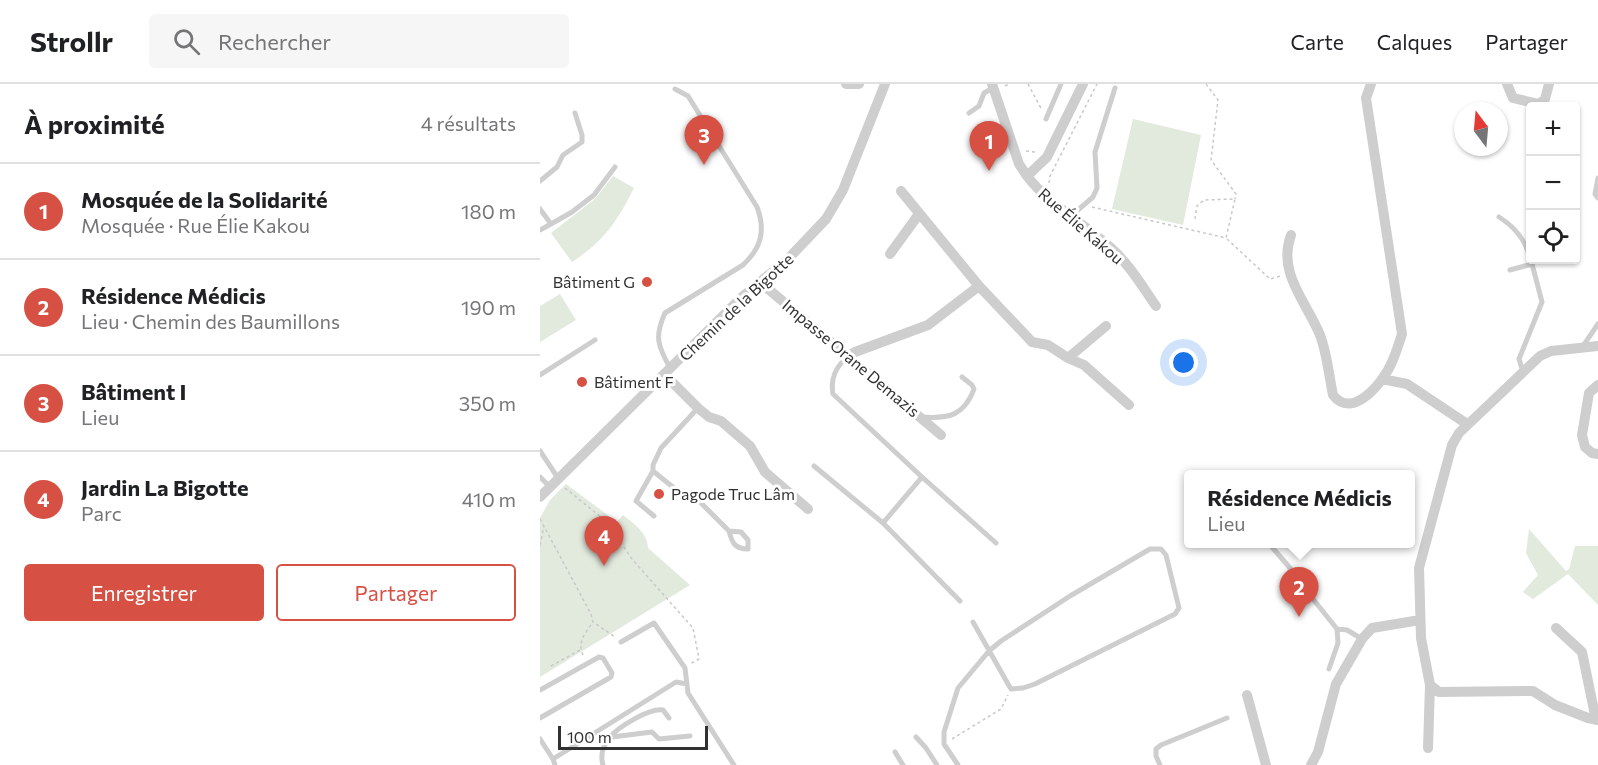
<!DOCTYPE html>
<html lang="fr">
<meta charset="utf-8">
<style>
body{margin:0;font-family:Commissioner,sans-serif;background:#f6f6f6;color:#202124}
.controls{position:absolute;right:18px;top:18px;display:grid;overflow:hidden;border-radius:6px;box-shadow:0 2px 4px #0004}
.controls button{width:54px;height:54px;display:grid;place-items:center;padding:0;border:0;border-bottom:2px solid #e0e0e0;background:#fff;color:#202124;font:30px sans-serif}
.compass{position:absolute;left:914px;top:18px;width:54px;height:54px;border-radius:50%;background:#fff;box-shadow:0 2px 4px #0004;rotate:344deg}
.scale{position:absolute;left:18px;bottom:15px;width:150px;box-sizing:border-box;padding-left:6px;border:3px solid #313131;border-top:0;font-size:16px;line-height:21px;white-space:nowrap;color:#313131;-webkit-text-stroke:4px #fff;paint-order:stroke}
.you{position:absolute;left:644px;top:279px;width:21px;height:21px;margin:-15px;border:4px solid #fff;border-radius:50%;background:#1a73e8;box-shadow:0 0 0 9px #1a73e833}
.badge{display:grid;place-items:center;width:39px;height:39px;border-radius:50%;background:#d65144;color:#fff;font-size:20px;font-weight:700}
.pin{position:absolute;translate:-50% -50px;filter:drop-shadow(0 2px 3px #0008)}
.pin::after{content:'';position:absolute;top:32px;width:21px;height:18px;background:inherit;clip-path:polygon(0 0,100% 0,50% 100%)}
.popup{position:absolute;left:644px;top:386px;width:231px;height:78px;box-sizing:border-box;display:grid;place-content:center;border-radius:6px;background:#fff;filter:drop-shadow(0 2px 4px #0005);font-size:20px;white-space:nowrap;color:#757577}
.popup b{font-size:22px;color:#202124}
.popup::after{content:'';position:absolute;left:50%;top:100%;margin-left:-12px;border:12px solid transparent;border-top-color:#fff}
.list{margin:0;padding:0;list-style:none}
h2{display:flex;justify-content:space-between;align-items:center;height:78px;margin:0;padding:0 24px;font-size:26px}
h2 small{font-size:20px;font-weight:400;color:#757577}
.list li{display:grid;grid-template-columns:39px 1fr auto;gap:18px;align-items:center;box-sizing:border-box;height:96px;padding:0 24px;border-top:2px solid #e0e0e0}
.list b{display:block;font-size:22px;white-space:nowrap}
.list p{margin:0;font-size:20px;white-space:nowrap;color:#757577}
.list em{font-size:20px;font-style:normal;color:#757577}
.actions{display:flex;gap:12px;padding:18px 24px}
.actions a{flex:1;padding:14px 0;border:2px solid #d65144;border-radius:6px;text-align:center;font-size:21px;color:#d65144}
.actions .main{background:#d65144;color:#fff}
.icon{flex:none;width:33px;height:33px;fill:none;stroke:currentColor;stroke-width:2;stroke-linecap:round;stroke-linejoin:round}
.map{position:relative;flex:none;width:1058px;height:681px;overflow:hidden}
header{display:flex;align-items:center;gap:36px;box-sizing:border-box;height:84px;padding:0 30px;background:#fff;border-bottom:2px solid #e0e0e0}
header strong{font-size:28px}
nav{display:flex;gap:33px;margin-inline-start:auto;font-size:21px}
.search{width:420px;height:54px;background:#f6f6f6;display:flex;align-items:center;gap:15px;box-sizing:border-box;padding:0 21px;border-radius:6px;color:#757577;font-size:22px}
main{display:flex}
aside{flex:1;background:#fff}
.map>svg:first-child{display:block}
</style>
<header>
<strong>Strollr</strong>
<div class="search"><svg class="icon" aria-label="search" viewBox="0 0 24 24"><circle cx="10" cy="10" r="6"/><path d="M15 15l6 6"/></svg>Rechercher</div>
<nav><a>Carte</a><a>Calques</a><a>Partager</a></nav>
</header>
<main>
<aside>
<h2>À proximité<small>4 résultats</small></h2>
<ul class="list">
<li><span class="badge">1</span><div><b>Mosquée de la Solidarité</b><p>Mosquée · Rue Élie Kakou</p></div><em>180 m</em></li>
<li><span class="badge">2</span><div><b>Résidence Médicis</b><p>Lieu · Chemin des Baumillons</p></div><em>190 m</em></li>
<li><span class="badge">3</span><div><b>Bâtiment I</b><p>Lieu</p></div><em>350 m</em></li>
<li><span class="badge">4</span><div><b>Jardin La Bigotte</b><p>Parc</p></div><em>410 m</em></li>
</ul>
<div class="actions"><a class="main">Enregistrer</a><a>Partager</a></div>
</aside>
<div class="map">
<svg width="1058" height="681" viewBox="0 0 1058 681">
<rect width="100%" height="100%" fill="#fff"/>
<path fill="#e2e9dd" d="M593 35 661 51 643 141 572 125Z
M73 92 94 104C77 138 64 157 32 178L11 149 55 115Z
M20 210 36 236 0 258V222Z
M26 400 77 438 83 431C94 440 108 449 108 464L150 501 0 593V434L10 416Z
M989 445 1026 487 1029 485 1035 462H1058V521L1028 490 993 515 983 508 998 491 986 469Z"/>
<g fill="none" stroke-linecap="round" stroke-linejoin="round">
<path stroke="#c8c8c8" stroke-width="1.5" stroke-dasharray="3 3" stroke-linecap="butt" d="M488 0 502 26
M666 0 678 16 671 76 696 110 695 115
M465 2 469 0
M486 67 495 68
M509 99 510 92 557 0
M552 123 686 154 695 115 664 116 657 122 655 135
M687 155 730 195 741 192
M25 404 67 438 92 475 153 544 159 575 150 580
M0 435 51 530 53 538 75 553
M0 461 4 442
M43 571C37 559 45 549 53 538
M11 582 40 566
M412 655 461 625 468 611"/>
<path stroke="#cecece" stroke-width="5" d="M1002 18 1013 22
M429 29 439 22 444 9 453 4
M506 35 521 0
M1058 94 1055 110 1058 114
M0 97 17 83 23 71 42 58V51L35 29
M0 125 11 140 0 146
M531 132 553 113 557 104 555 68 575 4
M959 133C975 143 986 156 990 175
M11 140 32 128 54 111 75 83
M970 186 992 180
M1043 262 1058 240
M308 272C296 283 290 294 293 310L382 393 456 459
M130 284C118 262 114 253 125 229L203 181C221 164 226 147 217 123L148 12 135 5
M983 288 979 275 1002 218 991 176
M0 291 55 256
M382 333C408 335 424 332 434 305L432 301 422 293
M0 367 18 394
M274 382 343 439 420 517
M113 387 134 404 153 411 189 447 201 448 208 456V465C195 465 192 459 189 447
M0 393 10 403
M114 432 96 417 113 387V381L121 364 158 324
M343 439 382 393
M731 462 763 499 765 505 797 545 807 546 822 555
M81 558 114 539 145 584 148 609 194 681
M789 585 798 559 797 545
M0 606 59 573 63 574 72 589 71 593 0 634
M72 653 112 648 119 655 150 652
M376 653 386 664 397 681
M0 655 13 675 15 681
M355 668 363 681
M13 675 136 598 147 600
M63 681C60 671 63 662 69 654 78 643 109 624 123 626L129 634
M418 681 404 660V648L418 604 449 567 461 557 530 512 610 465H621L626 471 639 524 635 530 495 600 483 604 471 605 468 600 433 538
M620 681 616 672V665L621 661 687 634"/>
<path stroke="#cecece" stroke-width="10" d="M306 0H319
M452 0 479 80 487 92
M543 0 507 73 487 92C509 121 544 139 571 164 589 180 602 202 616 222
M967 0 973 14 999 20 1005 15 1009 0
M751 151C737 189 766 217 780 251 787 269 789 292 793 311 813 337 844 297 852 278 856 269 859 259 862 250L826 14 831 0
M350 170 379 130
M220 198 401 351
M439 202 492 258 508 261 528 274 544 281 589 321
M1058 262 1011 267 1000 272 919 349 912 361 879 484 881 554 890 601 899 608 993 607 1015 621 1048 634 1058 636
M308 272 315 268 388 241 439 202 361 107
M528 274 566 242
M124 290 158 324 169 333 181 337 210 362 225 388 268 425
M842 295 867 300 927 340
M1058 301 1049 309 1042 351 1045 363 1052 369 1058 370
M0 413 202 213 248 175 286 135 303 106 345 0
M1016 544 1042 568 1056 636
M707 611 726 681
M888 664 890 601
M771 681 778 668 796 600 822 555 832 544 880 536"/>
</g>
<g fill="#d65144" stroke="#fff" stroke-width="2">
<circle cx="107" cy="198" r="6"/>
<circle cx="42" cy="298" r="6"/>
<circle cx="119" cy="410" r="6"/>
</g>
<g text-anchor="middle" stroke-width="6" stroke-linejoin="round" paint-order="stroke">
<g font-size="16" fill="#313131" stroke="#fff">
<text transform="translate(541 142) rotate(41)" y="6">Rue Élie Kakou</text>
<text transform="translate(196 223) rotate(-43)" y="6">Chemin de la Bigotte</text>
<text transform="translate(311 274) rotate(40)" y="6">Impasse Orane Demazis</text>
</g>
<g font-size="16" fill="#313131" stroke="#fff" text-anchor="start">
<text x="95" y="204" text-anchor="end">Bâtiment G</text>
<text x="54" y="304">Bâtiment F</text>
<text x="131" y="416">Pagode Truc Lâm</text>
</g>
</g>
</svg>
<div class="controls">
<button>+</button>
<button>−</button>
<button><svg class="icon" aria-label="locate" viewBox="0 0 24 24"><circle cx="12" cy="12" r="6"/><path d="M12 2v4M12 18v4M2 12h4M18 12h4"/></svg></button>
</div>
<svg class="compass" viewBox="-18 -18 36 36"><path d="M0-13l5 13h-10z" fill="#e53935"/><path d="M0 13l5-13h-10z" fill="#757577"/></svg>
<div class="scale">100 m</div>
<div class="you"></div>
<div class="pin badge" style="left:449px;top:87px">1</div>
<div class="pin badge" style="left:759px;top:533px">2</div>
<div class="popup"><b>Résidence Médicis</b>Lieu</div>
<div class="pin badge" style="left:164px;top:81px">3</div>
<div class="pin badge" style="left:64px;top:482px">4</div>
</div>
</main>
